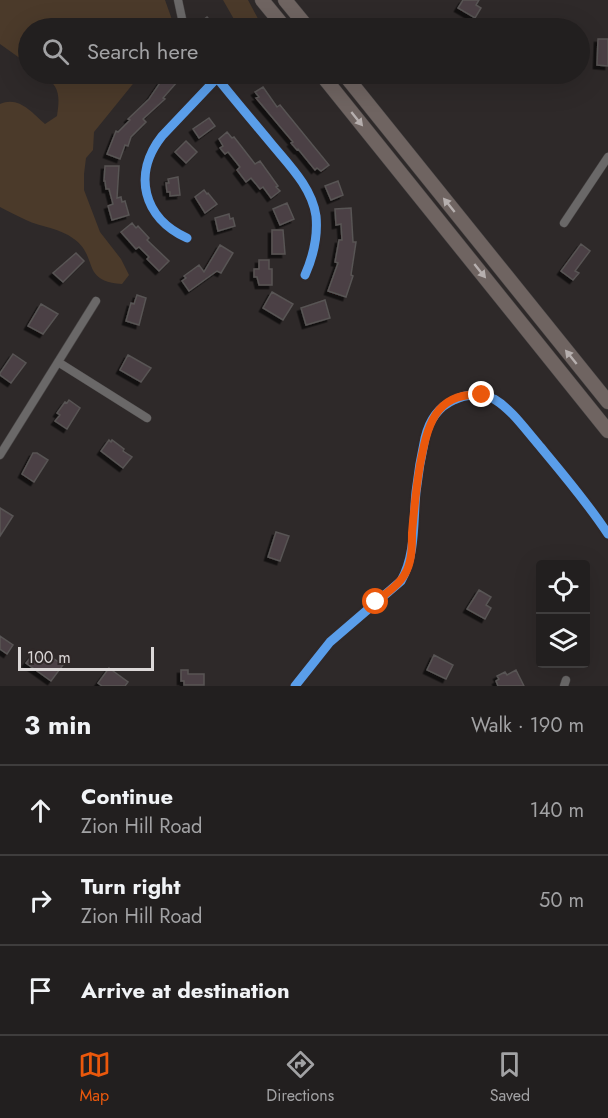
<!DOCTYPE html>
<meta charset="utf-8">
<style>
body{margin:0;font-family:Jost,sans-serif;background:#2a2728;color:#f1f3f6}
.controls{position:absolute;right:18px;bottom:18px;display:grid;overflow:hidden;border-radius:6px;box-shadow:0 6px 24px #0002}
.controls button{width:54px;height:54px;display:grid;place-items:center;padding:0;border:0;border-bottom:2px solid #3f3d3d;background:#221f1f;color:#f1f3f6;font:30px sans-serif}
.scale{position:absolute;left:18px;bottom:15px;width:136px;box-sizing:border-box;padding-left:6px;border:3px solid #dcd8d8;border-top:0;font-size:16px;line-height:21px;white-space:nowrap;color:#dcd8d8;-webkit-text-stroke:4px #2f2828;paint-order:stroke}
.stop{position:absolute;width:18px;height:18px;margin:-14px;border:4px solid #ea580c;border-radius:50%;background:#fff}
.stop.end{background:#ea580c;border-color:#fff;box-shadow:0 2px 6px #0008}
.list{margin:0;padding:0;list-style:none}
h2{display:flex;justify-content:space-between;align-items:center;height:78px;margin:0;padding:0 24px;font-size:26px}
h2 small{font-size:20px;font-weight:400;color:#a2a2a4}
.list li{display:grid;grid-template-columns:39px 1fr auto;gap:18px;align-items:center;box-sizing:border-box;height:90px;padding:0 24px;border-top:2px solid #3f3d3d}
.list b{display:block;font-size:22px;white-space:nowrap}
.list p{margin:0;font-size:20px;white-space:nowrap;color:#a2a2a4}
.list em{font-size:20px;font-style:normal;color:#a2a2a4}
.icon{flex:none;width:33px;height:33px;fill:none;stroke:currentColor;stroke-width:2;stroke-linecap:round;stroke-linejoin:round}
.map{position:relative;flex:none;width:608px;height:686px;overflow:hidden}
.search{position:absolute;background:#221f1f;box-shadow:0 6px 24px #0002;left:18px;right:18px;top:18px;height:66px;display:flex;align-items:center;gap:15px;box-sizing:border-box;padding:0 21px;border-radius:33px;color:#a2a2a4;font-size:22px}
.sheet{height:348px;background:#221f1f}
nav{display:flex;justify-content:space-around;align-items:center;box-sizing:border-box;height:84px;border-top:2px solid #3f3d3d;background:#221f1f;font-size:16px;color:#a2a2a4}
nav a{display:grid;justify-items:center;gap:3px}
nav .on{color:#ea580c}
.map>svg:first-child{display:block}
</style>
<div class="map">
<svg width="608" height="686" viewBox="0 0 608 686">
<defs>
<filter id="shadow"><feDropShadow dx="-3.5" dy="3.5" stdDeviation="0" flood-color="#0009"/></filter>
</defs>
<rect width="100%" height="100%" fill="#2e2929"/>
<path fill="#4b3a2a" d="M0 0H165L175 28H28V64L0 44Z
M223 0H248L263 28H239Z
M42 74H141L94 132 93 150 86 158 84 174V190L100 232 121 259 129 275 122 284C80 281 99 257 74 239 60 228 41 227 26 220 17 216 8 211 0 207V104C19 96 31 112 45 124L57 116C60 96 60 86 42 74Z"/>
<path fill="#4b4144" stroke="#585454" stroke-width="1.5" filter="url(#shadow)" d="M463 0H479L476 5 481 8 475 18 458 8Z
M207 17 217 28H203L198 24Z
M598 39H608V66L597 65Z
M166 74H181L177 82 163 98 165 99 143 119 146 122 131 137 128 146 125 145 120 159 107 154 116 131 118 132 130 120 128 119 149 99Z
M263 87 277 107 280 105 329 165 321 171 317 168 315 170 298 149 297 150 291 143 293 142 256 98 259 97 255 92Z
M209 118 215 126 199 138 193 129Z
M227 132 232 138 234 137 255 164 260 161 278 186 276 187 280 191 271 198 263 187 260 189 251 178 246 182 237 170 240 167 228 152 225 154 220 148 223 146 219 139Z
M186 141 197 152 186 163 175 152Z
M105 166H119L117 198 121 197 122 202 125 201 129 215 112 220 108 206 113 204 109 189H106L105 181H104Z
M178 177 180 195 170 196V192H167L166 183H169L168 179Z
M338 181 343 195 331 200 325 186Z
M204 190 207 194 208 193 217 204 205 213 195 197Z
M287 203 294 219 280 225 273 209Z
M351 208 353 242H356L351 275 353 276 346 297 328 291 338 263 335 262 339 240H342L341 224 336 225 335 209Z
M229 214 230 219 233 218 235 226 218 231 215 218Z
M132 223 136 228 138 226 149 238 147 240 169 261 159 271 147 259 149 257 139 247 136 249 121 232Z
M272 230H283L285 254H272Z
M581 244 590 251 575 271 579 273 573 280 561 271Z
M220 245 233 253 221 273 217 271 189 291 182 281 186 278 184 276 199 265 204 272Z
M76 253 84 261 63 282 53 273Z
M259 260H269V269H272V285H259L257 277H254V269H259Z
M272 292 293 304 283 320 263 308Z
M137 295 146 298 139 325 126 321 131 303 134 304Z
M325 300 330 318 306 325 301 308Z
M41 304 58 314 43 334 28 326Z
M13 354 26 363 11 383 0 375V373Z
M128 355 151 368 141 382 120 370Z
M69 400 80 408 67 429 55 421 60 415 57 413 65 402 67 403Z
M109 440 111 442 112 440 124 449 123 451 132 457 123 468 101 451Z
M33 453H37L48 460 34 482 22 474Z
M0 508 13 516 0 536Z
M276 532 289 536 280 561 268 557Z
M479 590 491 597 486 605 491 608 485 619 467 609Z
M0 636 13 645 7 654 0 649Z
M34 653 47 662 51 657 63 665 51 681 26 663Z
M434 655 453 665 446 679 427 670Z
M109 668 128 682 125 686H102L98 683Z
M181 670H188V674H204V685H184V681H181Z
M516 670 524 686H498L496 681 499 679 497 676 505 672 507 675Z"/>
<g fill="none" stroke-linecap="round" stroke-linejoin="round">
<g stroke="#494646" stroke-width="9">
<path id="street" d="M178 0 184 28
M214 74C232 97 251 119 270 142 288 164 312 187 316 216 318 237 313 257 305 275
M564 223 608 157
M187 238C143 218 132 174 162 136L217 78
M58 362 147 418
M0 455 96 301
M295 686 330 642 401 581C416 554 413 522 416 492 418 474 421 456 425 438 429 421 438 407 454 400 466 394 481 393 494 399 511 409 525 429 538 444 563 474 587 502 608 534
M564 686 566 680"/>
</g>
<g stroke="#494646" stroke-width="15">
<path id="highway" d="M262 0 285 28
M285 0 308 28
M321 74 608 431
M344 74 608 402"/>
</g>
<use href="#street" stroke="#6a6868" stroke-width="8"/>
<use href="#highway" stroke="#6f6461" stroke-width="14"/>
<g stroke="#2f2828" stroke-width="13">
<path id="cycleway" d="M214 74C232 97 251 119 270 142 288 164 312 187 316 216 318 237 313 257 305 275
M187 238C143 218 132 174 162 136L217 78
M295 686 330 642 401 581C416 554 413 522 416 492 418 474 421 456 425 438 429 421 438 407 454 400 466 394 481 393 494 399 511 409 525 429 538 444 563 474 587 502 608 534"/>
</g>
<use href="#cycleway" stroke="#5a9eea" stroke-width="9"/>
</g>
<defs><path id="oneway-solid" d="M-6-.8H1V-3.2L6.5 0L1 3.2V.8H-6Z" transform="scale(1.5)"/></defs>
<g fill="#b6afae">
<use href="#oneway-solid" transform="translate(357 119) rotate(51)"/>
<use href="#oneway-solid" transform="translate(449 205) rotate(-129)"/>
<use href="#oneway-solid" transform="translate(480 271) rotate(51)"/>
<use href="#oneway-solid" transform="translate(571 357) rotate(-129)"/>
</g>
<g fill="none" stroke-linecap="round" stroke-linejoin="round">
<path stroke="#ea580c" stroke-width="8" d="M376 602C387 592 401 584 407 570 412 559 412 545 412 533 414 510 416 488 420 465 427 428 434 391 482 395"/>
</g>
</svg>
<div class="controls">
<button><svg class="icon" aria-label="locate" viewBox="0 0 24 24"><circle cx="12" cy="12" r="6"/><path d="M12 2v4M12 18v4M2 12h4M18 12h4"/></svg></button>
<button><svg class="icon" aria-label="layers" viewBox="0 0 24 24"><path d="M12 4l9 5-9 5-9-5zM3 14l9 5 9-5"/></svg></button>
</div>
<div class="scale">100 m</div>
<div class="stop" style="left:376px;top:602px"></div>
<div class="stop end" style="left:482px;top:395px"></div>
<div class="search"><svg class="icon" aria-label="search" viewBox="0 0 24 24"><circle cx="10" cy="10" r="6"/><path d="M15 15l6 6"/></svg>Search here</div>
</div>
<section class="sheet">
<h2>3 min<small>Walk · 190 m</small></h2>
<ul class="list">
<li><svg class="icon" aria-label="ahead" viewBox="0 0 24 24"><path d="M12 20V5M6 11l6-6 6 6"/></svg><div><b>Continue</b><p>Zion Hill Road</p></div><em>140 m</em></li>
<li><svg class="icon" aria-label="right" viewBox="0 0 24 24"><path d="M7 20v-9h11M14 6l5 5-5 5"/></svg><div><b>Turn right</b><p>Zion Hill Road</p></div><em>50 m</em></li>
<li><svg class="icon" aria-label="arrive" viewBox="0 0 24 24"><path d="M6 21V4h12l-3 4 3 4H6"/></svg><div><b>Arrive at destination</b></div></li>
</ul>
</section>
<nav>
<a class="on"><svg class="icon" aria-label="map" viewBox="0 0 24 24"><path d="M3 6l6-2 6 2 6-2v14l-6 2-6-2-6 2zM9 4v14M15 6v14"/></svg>Map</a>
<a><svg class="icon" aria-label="directions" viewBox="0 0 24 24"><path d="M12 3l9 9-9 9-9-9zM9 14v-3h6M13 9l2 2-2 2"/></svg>Directions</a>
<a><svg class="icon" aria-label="saved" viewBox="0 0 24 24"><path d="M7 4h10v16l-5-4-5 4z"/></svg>Saved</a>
</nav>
